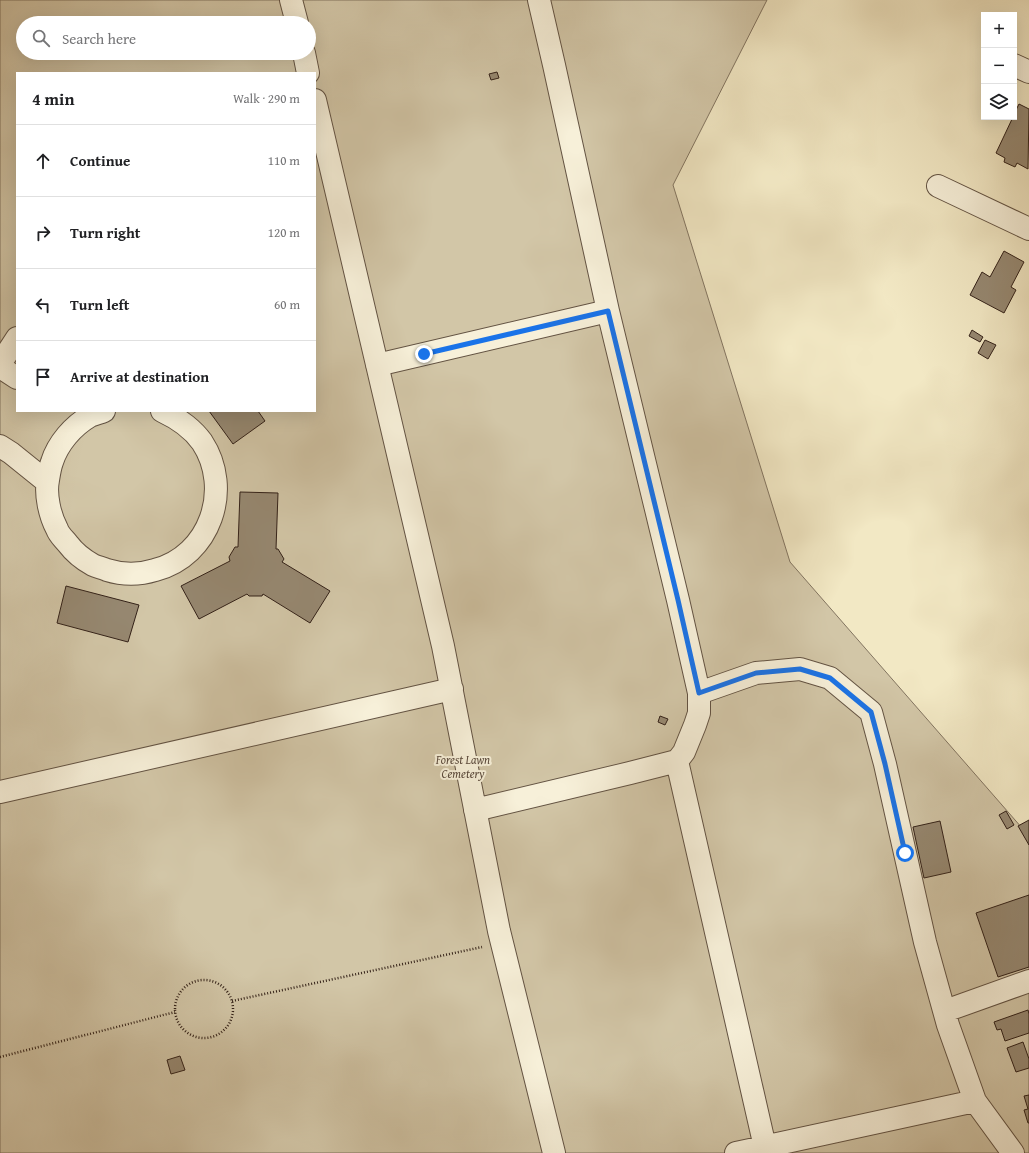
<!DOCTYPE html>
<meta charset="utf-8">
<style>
body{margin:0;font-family:"Gentium Book Plus",serif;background:#f2f2f2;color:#202124}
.controls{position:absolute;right:12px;top:12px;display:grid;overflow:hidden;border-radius:0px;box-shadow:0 4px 16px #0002}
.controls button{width:36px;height:36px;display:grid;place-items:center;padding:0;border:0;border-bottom:1px solid #e0e0e0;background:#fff;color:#202124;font:20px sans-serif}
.stop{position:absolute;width:12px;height:12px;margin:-9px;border:3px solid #1a73e8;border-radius:50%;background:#fff}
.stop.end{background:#1a73e8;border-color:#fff;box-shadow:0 1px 4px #0008}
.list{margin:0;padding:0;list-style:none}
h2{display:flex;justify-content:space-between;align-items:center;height:52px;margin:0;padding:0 16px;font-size:17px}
h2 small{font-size:13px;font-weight:400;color:#757577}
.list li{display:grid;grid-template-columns:26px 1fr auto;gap:12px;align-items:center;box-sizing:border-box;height:72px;padding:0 16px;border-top:1px solid #e0e0e0}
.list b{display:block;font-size:15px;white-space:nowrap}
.list em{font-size:13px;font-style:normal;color:#757577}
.icon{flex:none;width:22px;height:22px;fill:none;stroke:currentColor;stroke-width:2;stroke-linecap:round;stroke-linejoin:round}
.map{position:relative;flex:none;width:1029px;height:1153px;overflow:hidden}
.search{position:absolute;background:#fff;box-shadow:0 4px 16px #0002;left:16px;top:16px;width:300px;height:44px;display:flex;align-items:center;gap:10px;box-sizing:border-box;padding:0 14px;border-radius:22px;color:#757577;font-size:15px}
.panel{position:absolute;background:#fff;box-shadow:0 4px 16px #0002;left:16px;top:72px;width:300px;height:340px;border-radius:0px}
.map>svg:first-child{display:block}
</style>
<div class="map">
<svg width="1029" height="1153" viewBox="0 0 1029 1153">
<rect width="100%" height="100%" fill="#f2e8c4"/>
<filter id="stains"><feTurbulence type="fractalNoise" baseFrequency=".005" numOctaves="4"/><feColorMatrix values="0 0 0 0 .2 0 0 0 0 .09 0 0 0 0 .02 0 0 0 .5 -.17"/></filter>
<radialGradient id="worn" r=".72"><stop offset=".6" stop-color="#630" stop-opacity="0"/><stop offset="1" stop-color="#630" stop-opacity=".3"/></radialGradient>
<path fill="#d2c6a7" stroke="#827460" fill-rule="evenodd" d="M0 0H767L673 185 790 562 1029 836V1153H0ZM23 23H309V53H23ZM17 73H315V411H17Z"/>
<path fill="#968871" stroke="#332118" d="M497 72 499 78 491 80 489 74Z
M1019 104 1029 109 1028 169 1017 163 1015 167 1004 162 1005 158 996 153 1013 117H1014V114Z
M1004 251 1024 262 1011 287 1016 290 1004 313 970 295 982 272 990 277Z
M972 330 983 337 980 342 969 336Z
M985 340 996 345 988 359 978 353Z
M209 411H258L265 421 233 444Z
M240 492 278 493 276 549H278L284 559 282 562 330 591 310 623 263 594 262 596H249L247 594 199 619 181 586 230 561 229 557 235 547H238Z
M66 586 139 605 128 642 57 623Z
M660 716 668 719 665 725 658 722Z
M1006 811 1014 825 1007 829 999 815Z
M1029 820V845L1018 826Z
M940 821 951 872 924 878 913 827Z
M1029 895V967L998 977 976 913Z
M1028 1010 1029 1014V1033L1005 1041 1001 1029 997 1030 994 1022Z
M1023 1042 1029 1059V1068L1016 1072 1007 1048Z
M180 1056 185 1070 171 1074 167 1060Z
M1029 1095V1123H1028L1024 1110 1028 1109 1024 1096Z"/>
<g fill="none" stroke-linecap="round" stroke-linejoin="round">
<g stroke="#635343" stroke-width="24">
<path id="minor" d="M291 0 297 23
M304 53 308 73
M1014 65 1029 72
M315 100 443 646 499 931 554 1153
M938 186 1029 229
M0 364 17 338
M377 365 608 311
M0 367 17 378
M104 411C99 413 94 414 90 416 73 426 58 443 52 462 50 467 49 474 48 480 45 495 50 516 57 529 59 535 64 539 68 544 74 552 84 560 93 565 97 567 103 568 107 570 123 575 139 575 155 570 210 556 233 489 202 442 192 428 177 418 162 411
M0 446 11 453 47 482
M699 693 756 673 800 669 830 678 871 712 885 764 925 942 948 1025 975 1101 1013 1153
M677 761 765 1147
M0 792 452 689
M475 810 630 773 677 761 684 752 695 725 699 713V693L678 600 608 311 554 65 539 0
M945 1011 1029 981
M736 1153 975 1101"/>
</g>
<path stroke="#332118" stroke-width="2.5" stroke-dasharray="1 2" stroke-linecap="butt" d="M175 1009a29 29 0 1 1 58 0a29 29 0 1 1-58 0Z
M232 1001 482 947
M0 1057 175 1012"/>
<use href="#minor" stroke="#f7f0d9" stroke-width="22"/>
</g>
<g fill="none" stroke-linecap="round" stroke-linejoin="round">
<path stroke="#1a73e8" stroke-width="5" d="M424 354 608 311 678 600 699 693 756 673 800 669 830 678 871 712 885 764 905 853"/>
</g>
<g text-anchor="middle" stroke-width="4" stroke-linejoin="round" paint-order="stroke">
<g font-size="12" font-style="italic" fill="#5b4a3c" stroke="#f7f0d9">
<text x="463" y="764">Forest Lawn<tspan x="463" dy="14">Cemetery</tspan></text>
</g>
</g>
<rect width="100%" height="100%" filter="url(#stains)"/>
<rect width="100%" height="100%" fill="url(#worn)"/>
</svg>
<div class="controls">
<button>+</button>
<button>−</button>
<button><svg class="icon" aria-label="layers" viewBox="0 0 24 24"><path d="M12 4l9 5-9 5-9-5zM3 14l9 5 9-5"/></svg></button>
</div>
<div class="stop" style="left:905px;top:853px"></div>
<div class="stop end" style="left:424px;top:354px"></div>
<div class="search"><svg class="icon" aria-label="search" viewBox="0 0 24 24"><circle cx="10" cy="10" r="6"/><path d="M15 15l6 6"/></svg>Search here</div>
<section class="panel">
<h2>4 min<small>Walk · 290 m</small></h2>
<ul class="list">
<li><svg class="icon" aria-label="ahead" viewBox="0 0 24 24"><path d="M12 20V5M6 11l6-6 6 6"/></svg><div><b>Continue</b></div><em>110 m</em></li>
<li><svg class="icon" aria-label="right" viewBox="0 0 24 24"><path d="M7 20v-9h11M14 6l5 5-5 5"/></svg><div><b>Turn right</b></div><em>120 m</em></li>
<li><svg class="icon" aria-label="left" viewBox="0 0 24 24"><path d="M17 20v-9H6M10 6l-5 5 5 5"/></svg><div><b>Turn left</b></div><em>60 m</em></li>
<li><svg class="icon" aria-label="arrive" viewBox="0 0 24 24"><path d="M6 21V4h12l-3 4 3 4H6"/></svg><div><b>Arrive at destination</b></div></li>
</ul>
</section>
</div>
